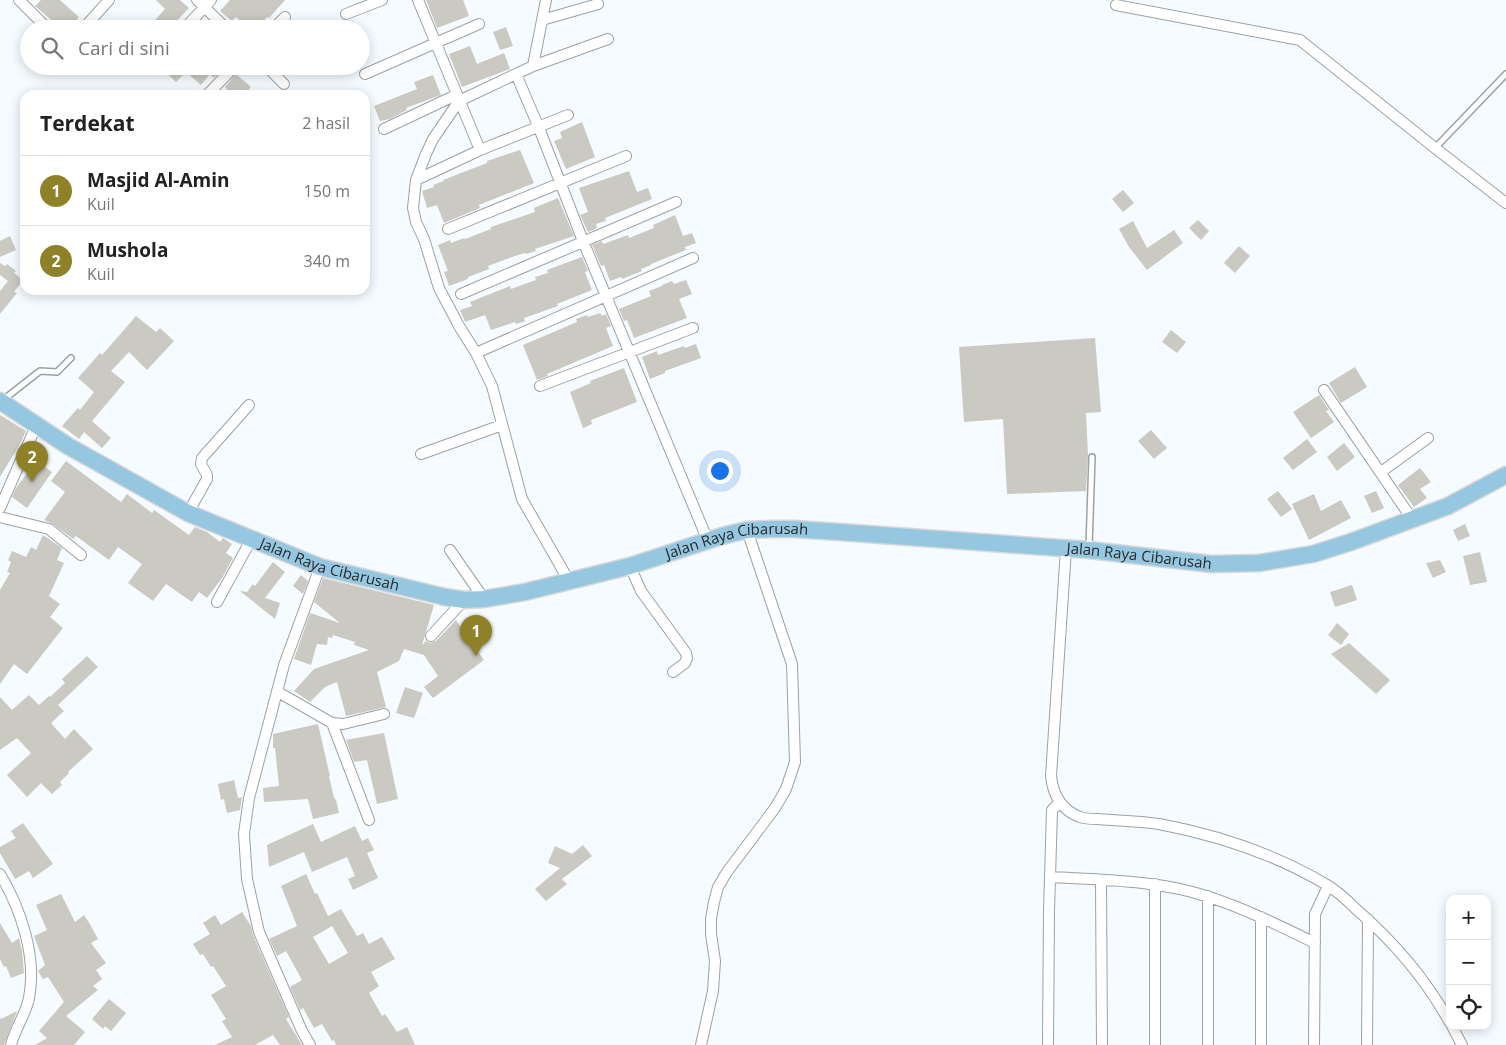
<!DOCTYPE html>
<html lang="id">
<meta charset="utf-8">
<style>
body{margin:0;font-family:"Open Sans",sans-serif;background:#f2f2f2;color:#222}
.controls{position:absolute;right:15px;bottom:15px;display:grid;overflow:hidden;border-radius:10px;box-shadow:0 2px 12px #0003}
.controls button{width:45px;height:45px;display:grid;place-items:center;padding:0;border:0;border-bottom:1px solid #e0e0e0;background:#fff;color:#222;font:25px sans-serif}
.you{position:absolute;left:719px;top:470px;width:18px;height:18px;margin:-12px;border:4px solid #fff;border-radius:50%;background:#1a73e8;box-shadow:0 0 0 8px #1a73e833}
.badge{display:grid;place-items:center;width:32px;height:32px;border-radius:50%;background:#8f8128;color:#fff;font-size:16px;font-weight:700}
.pin{position:absolute;translate:-50% -41px;filter:drop-shadow(0 1px 2px #0008)}
.pin::after{content:'';position:absolute;top:26px;width:18px;height:15px;background:inherit;clip-path:polygon(0 0,100% 0,50% 100%)}
.list{margin:0;padding:0;list-style:none}
h2{display:flex;justify-content:space-between;align-items:center;height:65px;margin:0;padding:0 20px;font-size:21px}
h2 small{font-size:16px;font-weight:400;color:#767676}
.list li{display:grid;grid-template-columns:32px 1fr auto;gap:15px;align-items:center;box-sizing:border-box;height:70px;padding:0 20px;border-top:1px solid #e0e0e0}
.list b{display:block;font-size:19px;white-space:nowrap}
.list p{margin:0;font-size:16px;white-space:nowrap;color:#767676}
.list em{font-size:16px;font-style:normal;color:#767676}
.icon{flex:none;width:28px;height:28px;fill:none;stroke:currentColor;stroke-width:2;stroke-linecap:round;stroke-linejoin:round}
.map{position:relative;flex:none;width:1506px;height:1045px;overflow:hidden}
.search{position:absolute;background:#fff;box-shadow:0 2px 12px #0003;left:20px;top:20px;width:350px;height:55px;display:flex;align-items:center;gap:12px;box-sizing:border-box;padding:0 18px;border-radius:28px;color:#767676;font-size:19px}
.panel{position:absolute;background:#fff;box-shadow:0 2px 12px #0003;left:20px;top:90px;width:350px;height:205px;border-radius:15px}
.map>svg:first-child{display:block}
</style>
<div class="map">
<svg width="1506" height="1045" viewBox="0 0 1506 1045">
<rect width="100%" height="100%" fill="#f6fbff"/>
<path fill="#cac9c2" fill-rule="evenodd" d="M41 0H60L79 17 69 29H64L58 23 56 24 35 6Z
M156 0H180L189 8 169 29H147L165 9Z
M230 0H285L269 18 267 17 256 29H250L236 17 232 21 220 11Z
M426 0H463L469 16 437 28Z
M506 27 513 46 500 50 493 32Z
M470 46 477 64 504 53 510 69 462 87 449 54Z
M159 66H225L214 78 210 74 201 85 186 72 176 82Z
M236 74 251 87 244 95H222L227 89 225 87Z
M433 75 441 95 406 108 407 110 390 119 380 121 374 106 417 89 414 82Z
M582 122 595 157 566 169 554 141 562 138 560 132Z
M520 150 534 183 479 205 480 208 444 223 437 205 427 208 422 191 434 187 433 185 444 181 443 180 487 163V161Z
M629 171 637 192 648 188 652 199 605 218 606 221 596 224 597 228 588 232 580 215 588 212 579 188Z
M1123 190 1134 203 1123 212 1112 199Z
M558 198 574 236 535 249 536 251 526 254 525 253 515 256 488 266 489 269 468 277V279L449 286 444 272 448 271 438 245 450 240 451 243 464 238 465 239 491 229V227L535 212 534 208Z
M675 215 683 236 692 233 696 243 685 247 686 250 651 264V265L641 269 642 271 622 279 621 277 610 281 604 265 601 266 592 245 602 241 603 244 628 235 629 238 654 228 653 225Z
M1198 220 1209 231 1201 240 1189 228Z
M1133 221 1147 248 1174 230 1183 243 1147 270 1129 247 1119 229Z
M10 236 16 250 0 257V241Z
M1239 246 1250 256 1235 273 1224 263Z
M582 257 588 271 585 272 592 290 557 304 558 306 524 318 525 321 516 324 515 322 491 330 485 315 465 322 460 310 472 306 470 302 510 286 511 289 536 280 535 277 548 273 547 270Z
M0 263 5 266 7 264 16 271 14 273 23 280 14 292 17 293 0 314V291L8 281 0 275Z
M686 280 692 294 679 299 687 318 634 338 627 320 624 321 619 309 651 296 649 291 662 286V285L672 281 674 284Z
M600 313 602 316 606 314 611 326 606 328 613 346 547 374 548 376 537 380 523 345 577 322 576 319 587 315 588 317Z
M136 316 156 332 160 328 174 341 147 370 129 352 111 371 125 382 92 421 111 438 102 448 84 432 79 439 62 426 78 408 80 410 94 392 78 378 100 353 102 355 110 346Z
M1171 330 1186 342 1177 353 1162 342Z
M1095 338 1101 412 1086 413 1088 456 1086 491 1007 494 1003 419 964 422 959 347Z
M696 344 701 358 665 371V373L650 379 642 357 657 351 658 355 684 346 685 348Z
M1355 367 1367 387 1341 403 1329 383Z
M624 368 637 402 591 420 592 424 583 428 570 392 591 383 590 381Z
M1319 395 1329 410 1326 411 1334 422 1311 438 1293 412Z
M0 415 26 431 21 442 0 477Z
M1151 430 1167 448 1154 459 1138 441Z
M1307 439 1317 452 1293 470 1283 458Z
M1344 443 1355 457 1337 471 1327 457Z
M36 461 52 472 27 508 12 497 16 488Z
M66 461 121 502 127 494 152 513 154 510 189 535 195 527 207 532 220 542 223 538 232 544 226 553 233 558 222 578 207 598 199 592 192 602 166 584 153 601 128 583 142 564 118 547 109 560 76 536 73 539 53 524 44 520 65 492 51 481Z
M1420 468 1431 482 1420 489 1427 498 1414 507 1398 485Z
M1278 491 1292 509 1281 517 1267 499Z
M1376 491 1384 508 1372 513 1364 496Z
M1314 494 1321 511 1341 500 1351 518 1309 540 1292 504Z
M1465 524 1470 536 1458 541 1453 530Z
M43 535 62 548 57 560 64 563 49 596 60 604 50 617 63 628 27 674 14 664 0 684V590L10 573 7 572 11 562 8 560 12 551 26 557 31 547 36 550Z
M1480 552 1487 582 1470 585 1463 556Z
M1440 560 1446 572 1433 578 1426 563Z
M273 562 285 572 265 598 280 603 275 619 240 591 247 592 253 584 255 586Z
M301 575 308 581 303 594 293 586Z
M323 578 434 605 422 645 426 641 430 643 436 641 456 620 484 660 433 698 424 687 438 676 424 655 404 649 399 661 377 672 386 707 346 716 337 682 325 687 310 702 294 691 314 669 369 650 354 645 355 642 333 635 332 638 328 637 327 645 317 644 311 665 294 659 310 613 340 623 314 602Z
M1352 585 1357 600 1335 607 1330 592Z
M1337 623 1349 634 1341 645 1328 635Z
M1349 643 1390 680 1376 694 1331 654Z
M87 656 98 667 58 705 64 711 51 723 65 739 74 729 93 749 68 772 69 773 60 782 62 785 52 794 41 783 27 797 7 775 31 753 17 738 0 750V697L12 710 29 695 39 705 49 696 50 697 65 683 62 679Z
M405 687 423 693 414 718 396 713Z
M318 724 330 776H329L334 798 336 800 339 813 313 819 308 799 264 802 263 788 279 786 275 748H273V734Z
M384 733 398 799 377 804 367 760 354 762 346 740Z
M234 780 238 798 242 797 240 810 227 813 224 799 221 800 218 784Z
M23 823 53 864 33 878 29 871 15 879 0 853V847L16 838 11 831Z
M313 824 321 842 355 826 362 841 368 838 374 850 367 853 378 878 353 890 348 879 355 876 347 857 312 872 304 852 269 867 267 845Z
M583 845 592 856 562 879 567 884 546 901 535 889 560 868 548 863 555 846 572 854Z
M306 874 315 894 317 893 328 916 341 909 357 936 363 933 369 944 382 937 395 959 371 972 379 986 369 993 382 1016 385 1014 397 1032 407 1027 415 1045H336L334 1040 332 1041 322 1024 314 1028 303 1008 300 1010 290 987 302 980 286 951 277 956 269 939 297 926 281 886ZM332 926 348 953 329 964 313 937Z
M61 894 75 922 84 915 91 926 98 939 91 943 106 963 96 970 102 979 93 986 98 990 66 1016 85 1032 74 1045H35L47 1038 39 1031 64 1002 48 977 43 979 38 971 45 965 34 936 47 930 36 905Z
M242 912 251 926 253 935 289 1017 286 1019 302 1045H280L273 1035 255 1045H215L232 1037 222 1021 226 1019 211 995 226 986 213 966 211 967 203 954 200 955 193 944 210 934 203 923 215 915 221 925Z
M0 923 12 943 19 938 22 951 24 973 11 978 6 966 4 967 0 959Z
M109 999 126 1013 111 1031 105 1026 103 1029 92 1019Z
M17 1011 4 1045H0V1017L1 1019Z"/>
<g fill="none" stroke-linecap="round" stroke-linejoin="round">
<g stroke="#9ba1a5" stroke-width="8">
<path id="lane" d="M1435 148 1506 74
M3 400 40 371 57 372 71 358
M1089 547 1092 457"/>
</g>
<g stroke="#9ba1a5" stroke-width="12">
<path id="street" d="M19 0 48 29
M197 0 227 29
M418 0 480 150
M1116 5 1300 40 1435 148 1506 203
M346 14 382 0
M542 20 598 4
M83 29 109 0
M184 29 211 0
M273 29 285 17
M266 66 284 84
M533 66 546 0
M365 74 479 24
M516 74 539 128 583 241 708 541
M207 95 235 66
M384 129 456 95
M416 180 480 150 568 115
M448 229 626 156
M461 294 676 202
M476 353 693 258
M540 386 693 328
M1324 390 1412 519
M421 454 502 425
M1381 472 1428 438
M0 508 36 426
M188 513 207 479V475L201 464 202 458 249 405
M0 517 49 529 81 555
M1066 549 1051 776C1053 795 1061 810 1080 817 1085 819 1093 819 1098 819 1118 821 1139 821 1159 824 1218 835 1275 854 1327 885 1337 891 1347 900 1356 909 1394 942 1426 979 1450 1023
M450 550 484 599
M630 566 641 591 686 653 687 658 685 663 673 672
M569 581 522 499 492 386 476 353 459 326 439 288 424 239 416 222 413 208 416 180 426 154 433 139 459 101 533 66 608 39
M217 602 251 540
M431 636 464 600
M278 692 332 723 343 724 384 714
M332 723 369 820
M0 874C21 909 37 957 29 998 26 1014 15 1028 11 1045
M1050 877C1103 880 1158 880 1209 897 1246 909 1280 926 1315 943
M1101 880 1102 1045
M1452 1026 1462 1045
M310 1045 302 1031 259 932 247 879 244 834 249 798 284 665 320 567
M701 1045 713 991 715 961 711 934V919L714 902 718 887 727 872 775 808 786 789 795 762 792 664 747 530
M1048 1045 1049 911 1052 810 1059 803
M1155 1045V884
M1208 1045V896
M1261 1045V917
M1314 1045 1315 914 1328 886
M1367 1045 1368 919"/>
</g>
<g stroke="#d8d8d9" stroke-width="19">
<g id="primary">
<path id="s1" d="M0 401 68 446 188 513 320 567 445 597 464 600 484 599 525 592 630 566 722 536 747 530 772 529H794L840 532 1089 550 1211 564 1259 563 1313 554 1351 542 1448 506 1506 475"/>
</g>
</g>
<use href="#lane" stroke="#fff" stroke-width="5"/>
<use href="#street" stroke="#fff" stroke-width="10"/>
<use href="#primary" stroke="#95c7e0" stroke-width="16"/>
</g>
<g text-anchor="middle" stroke-width="5" stroke-linejoin="round" paint-order="stroke">
<g font-size="15" fill="#27292b" stroke="#fff">
<text dy="5" stroke="none"><textPath href="#s1" startOffset="790">Jalan Raya Cibarusah</textPath></text>
<text dy="5" stroke="none"><textPath href="#s1" startOffset="1195">Jalan Raya Cibarusah</textPath></text>
<text dy="5" stroke="none"><textPath href="#s1" startOffset="370">Jalan Raya Cibarusah</textPath></text>
</g>
</g>
</svg>
<div class="controls">
<button>+</button>
<button>−</button>
<button><svg class="icon" aria-label="locate" viewBox="0 0 24 24"><circle cx="12" cy="12" r="6"/><path d="M12 2v4M12 18v4M2 12h4M18 12h4"/></svg></button>
</div>
<div class="you"></div>
<div class="pin badge" style="left:476px;top:656px">1</div>
<div class="pin badge" style="left:32px;top:482px">2</div>
<div class="search"><svg class="icon" aria-label="search" viewBox="0 0 24 24"><circle cx="10" cy="10" r="6"/><path d="M15 15l6 6"/></svg>Cari di sini</div>
<section class="panel">
<h2>Terdekat<small>2 hasil</small></h2>
<ul class="list">
<li><span class="badge">1</span><div><b>Masjid Al-Amin</b><p>Kuil</p></div><em>150 m</em></li>
<li><span class="badge">2</span><div><b>Mushola</b><p>Kuil</p></div><em>340 m</em></li>
</ul>
</section>
</div>
